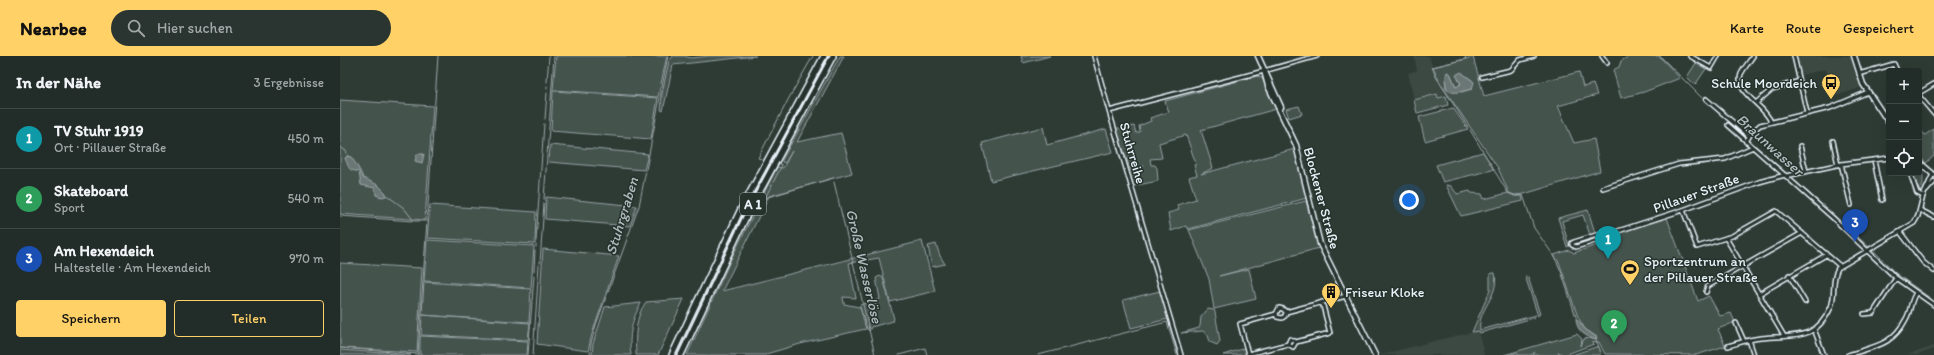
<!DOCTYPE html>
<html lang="de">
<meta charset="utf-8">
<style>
body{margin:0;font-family:Itim,sans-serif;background:#2a3430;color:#f1f3f6}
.controls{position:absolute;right:12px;top:12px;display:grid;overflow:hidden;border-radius:4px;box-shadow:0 4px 16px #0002}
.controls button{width:36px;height:36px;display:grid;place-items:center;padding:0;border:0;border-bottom:1px solid #3f4845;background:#222c28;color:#f1f3f6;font:20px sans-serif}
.you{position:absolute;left:1069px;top:144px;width:14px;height:14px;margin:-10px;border:3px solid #fff;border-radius:50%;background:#1a73e8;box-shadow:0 0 0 6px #1a73e833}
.badge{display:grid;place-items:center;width:26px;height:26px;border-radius:50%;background:#ffd166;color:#fff;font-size:13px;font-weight:700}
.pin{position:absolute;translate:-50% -33px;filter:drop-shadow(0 1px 2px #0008)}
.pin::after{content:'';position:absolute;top:21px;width:14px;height:12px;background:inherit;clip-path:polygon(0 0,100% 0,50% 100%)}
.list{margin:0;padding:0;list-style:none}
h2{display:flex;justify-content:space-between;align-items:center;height:52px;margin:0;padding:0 16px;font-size:17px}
h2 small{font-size:13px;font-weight:400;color:#a2a7a8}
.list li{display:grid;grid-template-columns:26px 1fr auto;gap:12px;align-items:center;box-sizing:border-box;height:60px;padding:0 16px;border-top:1px solid #3f4845}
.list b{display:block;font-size:15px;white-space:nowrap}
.list p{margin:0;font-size:13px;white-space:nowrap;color:#a2a7a8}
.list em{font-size:13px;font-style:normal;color:#a2a7a8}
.actions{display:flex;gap:8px;padding:12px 16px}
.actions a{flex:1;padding:9px 0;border:1px solid #ffd166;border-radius:4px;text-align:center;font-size:14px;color:#ffd166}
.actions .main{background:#ffd166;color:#111}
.icon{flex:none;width:22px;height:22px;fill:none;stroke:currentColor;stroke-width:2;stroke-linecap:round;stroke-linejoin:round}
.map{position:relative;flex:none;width:1594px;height:299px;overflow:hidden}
header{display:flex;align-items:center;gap:24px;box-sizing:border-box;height:56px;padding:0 20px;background:#ffd166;color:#111}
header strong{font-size:19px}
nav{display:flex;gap:22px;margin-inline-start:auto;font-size:14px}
.search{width:280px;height:36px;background:#2a3430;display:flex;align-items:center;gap:10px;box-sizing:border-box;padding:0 14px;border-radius:22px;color:#a2a7a8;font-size:15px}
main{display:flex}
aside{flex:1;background:#222c28}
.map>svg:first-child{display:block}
</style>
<header>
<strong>Nearbee</strong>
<div class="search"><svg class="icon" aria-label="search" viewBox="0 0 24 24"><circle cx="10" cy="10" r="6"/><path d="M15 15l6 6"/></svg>Hier suchen</div>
<nav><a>Karte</a><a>Route</a><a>Gespeichert</a></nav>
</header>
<main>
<aside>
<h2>In der Nähe<small>3 Ergebnisse</small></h2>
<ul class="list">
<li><span class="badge" style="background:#0f9aa8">1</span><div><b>TV Stuhr 1919</b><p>Ort · Pillauer Straße</p></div><em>450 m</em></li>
<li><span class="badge" style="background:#2e9e5b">2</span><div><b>Skateboard</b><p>Sport</p></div><em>540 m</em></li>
<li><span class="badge" style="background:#1a4fb4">3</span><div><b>Am Hexendeich</b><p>Haltestelle · Am Hexendeich</p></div><em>970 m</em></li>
</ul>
<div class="actions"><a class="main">Speichern</a><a>Teilen</a></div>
</aside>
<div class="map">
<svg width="1594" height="299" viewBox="0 0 1594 299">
<rect width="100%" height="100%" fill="#2e3b35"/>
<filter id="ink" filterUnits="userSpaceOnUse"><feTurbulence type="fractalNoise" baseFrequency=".025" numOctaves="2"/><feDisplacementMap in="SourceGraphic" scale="8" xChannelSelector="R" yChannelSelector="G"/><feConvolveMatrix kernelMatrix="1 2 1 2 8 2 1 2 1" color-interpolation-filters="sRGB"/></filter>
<g filter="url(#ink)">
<path fill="#3b4843" d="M1074 0H1089L1096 21 1106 40 1098 42 1096 38 1074 44 1068 17 1077 14Z
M1456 0H1510L1520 32 1492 41 1486 13 1461 19Z
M1139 275 1144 299H1040L1106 282Z
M1594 290V293L1577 299H1567Z"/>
<path fill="#45524e" stroke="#96a2a3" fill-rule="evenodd" d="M216 0H327L318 41 213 34Z
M333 0H344L351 2 369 0H416L333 9 323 55 321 54 322 38 329 5Z
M500 0H504L457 86 501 77 512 117 429 140 382 235 582 185 595 235 550 246 539 202 509 207 516 242 503 241 504 248 519 251 520 249 526 247 529 256H534L536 252 534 245 540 243 536 222 540 220 543 222 554 263 553 265 531 271 529 275 527 273 520 251 526 273 521 274 460 288 426 298V299H347L391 203 437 111 443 112 452 95 445 107 442 106V104Z
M681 0H710L683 7Z
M1290 0H1319L1340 22 1304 36 1281 42 1273 14 1279 11 1281 5Z
M1133 1 1144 40 1239 16 1243 31 1253 28 1257 39 1218 50 1234 87 1254 83 1260 115 1184 138 1175 139 1169 137 1158 112 1096 21 1092 11ZM1122 17 1132 24V33L1122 36 1106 32 1105 23 1111 19 1116 31 1120 30V26L1118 24Z
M1356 7 1366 13 1355 29 1347 21Z
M917 20 922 22 936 53 861 74 873 112 861 118 955 93 967 142 848 173 846 170 831 175 828 157 839 154 837 149 856 143 849 121 857 119 854 109 856 108 846 79 819 87 822 102 810 103 811 109H815L817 112 818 125 793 130 788 115 804 110 790 113 776 72H779L781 73 794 70 796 77 800 76 799 70 811 65 810 62 829 56 825 45Z
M213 35 318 42 311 83 211 75Z
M1097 38 1098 42 1106 40 1108 49 1077 57 1074 44Z
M0 44 93 50 85 164 0 158Z
M959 50 962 58 949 62 946 53Z
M1113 52 1128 73 1085 85 1079 61Z
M703 71 707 89 766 73 773 96 651 125 642 87Z
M1579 72 1585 79 1594 73V100L1586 107 1579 100Z
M210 89 308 98 304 114 209 106Z
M1143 96 1153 111 1152 114 1103 126 1096 109Z
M1579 112C1585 120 1583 126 1581 136L1578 132 1573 117H1579Z
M1106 129 1111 130 1117 138 1130 135 1131 137 1142 138 1144 143 1168 137 1175 140H1182L1183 145 1121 160Z
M206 141 297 150 290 170 205 163Z
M966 145 979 192 879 220 909 213 916 243 874 253 869 223 849 174Z
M90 149 196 156 195 188 87 182Z
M1248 154 1255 177 1250 179 1243 159 1222 165 1229 190 1227 191 1218 162Z
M1327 162 1358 245 1369 240 1380 260 1391 257 1395 266 1378 273 1385 290 1356 299 1265 298 1259 286 1252 287 1254 288 1224 299 1218 296 1219 299H1193L1195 296 1191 299H1179L1177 297 1164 299 1237 278 1242 283 1241 290 1244 283 1249 282 1256 284 1257 281 1245 273 1238 261 1219 206 1214 199 1229 194 1234 197 1239 195 1276 183 1277 179 1281 176Z
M87 184 194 190 191 232 84 225Z
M596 188 600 200 605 208 592 211 588 190Z
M203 193 279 200 252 278 248 295 197 288Z
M0 207 82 212 77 296 0 292Z
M1153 217H1155C1160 241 1137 253 1140 274L1196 259 1193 262 1140 277 1139 275 1132 276 1150 234V218Z
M1185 220 1188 221 1200 258 1198 260Z
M84 226 191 233 189 266 82 259Z
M820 235 828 263 791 272 783 244Z
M344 243 318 299H296C295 282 295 260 306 246Z
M301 247C292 263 288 280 291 299H252L253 288 265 251Z
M868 253 874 254 875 256 880 285 877 289 870 286 868 279 863 275 841 277 859 272 860 270 861 261Z
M82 259 190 267 188 284 81 279Z
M80 280 188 285 187 299H80Z
M1258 290 1260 299H1232L1256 291Z
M905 292 907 299H883Z
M0 294 71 299H0Z"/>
<path fill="#6b7775" stroke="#9da8a9" d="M1107 16 1110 17 1116 31 1121 28 1116 19 1121 16 1134 26 1132 33C1124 34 1108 42 1106 29 1105 25 1105 21 1107 16Z
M77 98H84L82 107 75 105Z
M6 101 10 100C16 107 20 114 23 122L38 129 46 137V140L42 141 36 139 35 132 21 129 19 116C8 113 10 115 5 102Z
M1236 262 1245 273 1256 281V284C1245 280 1236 275 1236 262Z"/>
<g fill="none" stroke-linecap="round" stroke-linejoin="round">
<path stroke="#9da8a9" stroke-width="1" d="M1125 0 1126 3 1093 11 1101 29 1128 71
M1320 0 1362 42 1529 191
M207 26 209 0
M207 33V30
M205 63 207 37
M1130 74 1168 137 1175 140 1183 139 1194 172 1214 200 1221 215 1236 261
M0 91 6 95 8 101
M421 103 418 102 449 42 473 0
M440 108 442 109 425 142 493 122
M494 126 535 299
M45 138 64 152 74 165H86
M204 143 214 0
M0 160 73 165
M196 185 204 68
M196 191V189
M1533 194 1543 204
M1545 206 1554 216 1594 245
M200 207 204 147
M194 215 195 195
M1256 284 1261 296
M0 292 78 298
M78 299 98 0
M188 299 194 220
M193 299 199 209
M250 299 251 288 256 269 299 150 328 0
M559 299 585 292 587 299
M698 299 827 266 837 299"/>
<g stroke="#e8f1f8" stroke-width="6">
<path id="street" d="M754 0 769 55 841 299
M1262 0 1267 7
M1350 0 1371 12 1378 0
M1413 0C1409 6 1404 12 1401 18 1394 37 1425 49 1431 66
M1454 0 1467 57
M1519 18 1554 8 1557 15
M1142 21 1171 14 1180 4 1194 0
M1579 37 1594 28
M1579 40 1594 58
M1366 43 1409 80
M1416 47 1432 33 1460 25
M769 55 924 15 977 0
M1544 60 1549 56
M1388 69 1493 162 1556 222 1594 249
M1493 85 1498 109
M1406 86 1411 77 1420 69 1490 52 1528 36
M1460 90 1466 115
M1534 104 1542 144
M1501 108 1511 149
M1570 117 1577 137 1583 140
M1446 120 1501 108 1549 102
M1263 132 1339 108 1385 103 1413 91
M1586 135 1594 126
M1343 154 1357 191 1392 180 1436 155 1500 210
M1580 154 1594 161
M1275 176 1271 180 1236 191 1232 189V187L1234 186 1266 176H1275L1343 154 1419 126 1445 119
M1560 176 1583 206 1594 215
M1386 182 1444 280
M1449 219 1465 246
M1366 236 1368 230 1462 177
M1419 238 1486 199
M982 246 990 277 956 286 953 291 948 288 908 298 900 268 936 258 939 252 943 253 946 256 1006 240
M936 258 937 261 942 262 945 260 946 256
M1524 258 1533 257 1556 222
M1396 267 1404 285
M1474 273 1484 299
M1409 284 1414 299
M948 288 950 283 956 286
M1388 290C1399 287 1409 283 1421 282 1452 278 1475 287 1491 251 1496 238 1491 224 1498 212L1574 167 1578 160 1583 140 1593 118
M1508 299C1535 290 1552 290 1566 263 1571 255 1570 245 1576 237"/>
</g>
<g stroke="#e8f1f8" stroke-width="7">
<path id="secondary" d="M918 0 941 51
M1514 0 1523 28 1549 67
M924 15 928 30 956 89 980 188 1035 299
M1579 106 1594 119"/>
</g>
<g stroke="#e8f1f8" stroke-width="8">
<path id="highway" d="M332 299 400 155 484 0
M341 299 407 159 493 0"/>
</g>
<use href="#street" stroke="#26332d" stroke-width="3"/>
<use href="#secondary" stroke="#26332d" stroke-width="4"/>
<use href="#highway" stroke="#26332d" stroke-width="5"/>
</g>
</g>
<defs>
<g id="bus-pin" transform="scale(1)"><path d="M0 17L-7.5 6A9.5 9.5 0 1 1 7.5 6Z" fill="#ffd166" stroke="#26332d"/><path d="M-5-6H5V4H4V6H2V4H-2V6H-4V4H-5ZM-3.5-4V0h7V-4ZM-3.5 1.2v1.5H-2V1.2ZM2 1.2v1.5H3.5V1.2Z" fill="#111"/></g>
<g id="stadium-pin" transform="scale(1)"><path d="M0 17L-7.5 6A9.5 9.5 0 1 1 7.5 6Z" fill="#ffd166" stroke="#26332d"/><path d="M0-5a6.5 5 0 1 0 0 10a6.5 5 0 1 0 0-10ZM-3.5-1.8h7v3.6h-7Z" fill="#111"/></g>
<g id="building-pin" transform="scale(1)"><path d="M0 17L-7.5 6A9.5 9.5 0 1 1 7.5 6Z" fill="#ffd166" stroke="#26332d"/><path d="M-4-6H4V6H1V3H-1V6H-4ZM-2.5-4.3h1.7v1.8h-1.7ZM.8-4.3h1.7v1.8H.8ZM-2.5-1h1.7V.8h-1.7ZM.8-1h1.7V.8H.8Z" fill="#111"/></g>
</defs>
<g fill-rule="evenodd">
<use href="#bus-pin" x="1491" y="27"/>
<use href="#stadium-pin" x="1290" y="213"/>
<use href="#building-pin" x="991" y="236"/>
</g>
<g text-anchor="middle" stroke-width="3" stroke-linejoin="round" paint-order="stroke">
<rect fill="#26332d" stroke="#aeb8bb" stroke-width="1" x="400" y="137" width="26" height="22" rx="3"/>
<g font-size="13" font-weight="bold" fill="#e8f1f8">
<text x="413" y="153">A 1</text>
</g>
<g font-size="14" fill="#e8f1f8" stroke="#26332d" text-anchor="start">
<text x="1477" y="32" text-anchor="end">Schule Moordeich</text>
<text x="1304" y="210">Sportzentrum an<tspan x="1304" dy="16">der Pillauer Straße</tspan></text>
<text x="1005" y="241">Friseur Kloke</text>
</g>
<g font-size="14" fill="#e8f1f8" stroke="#26332d">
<text transform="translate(793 97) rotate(74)" y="5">Stuhrreihe</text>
<text transform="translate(1356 137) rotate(-20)" y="5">Pillauer Straße</text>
<text transform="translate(982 142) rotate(75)" y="5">Blockener Straße</text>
</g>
<g font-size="15" font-style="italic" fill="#b0babd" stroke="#26332d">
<text transform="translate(1430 89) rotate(42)" y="5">Braunwasser</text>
<text transform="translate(282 160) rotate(-73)" y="5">Stuhrgraben</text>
<text transform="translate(524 210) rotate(77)" y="5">Große Wasserlöse</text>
</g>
</g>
</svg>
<div class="controls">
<button>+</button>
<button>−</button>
<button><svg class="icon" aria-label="locate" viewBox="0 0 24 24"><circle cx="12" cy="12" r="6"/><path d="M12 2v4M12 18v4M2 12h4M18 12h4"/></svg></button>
</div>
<div class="you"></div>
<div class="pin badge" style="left:1268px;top:203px;background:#0f9aa8">1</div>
<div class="pin badge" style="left:1274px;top:287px;background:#2e9e5b">2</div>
<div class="pin badge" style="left:1515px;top:186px;background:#1a4fb4">3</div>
</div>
</main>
